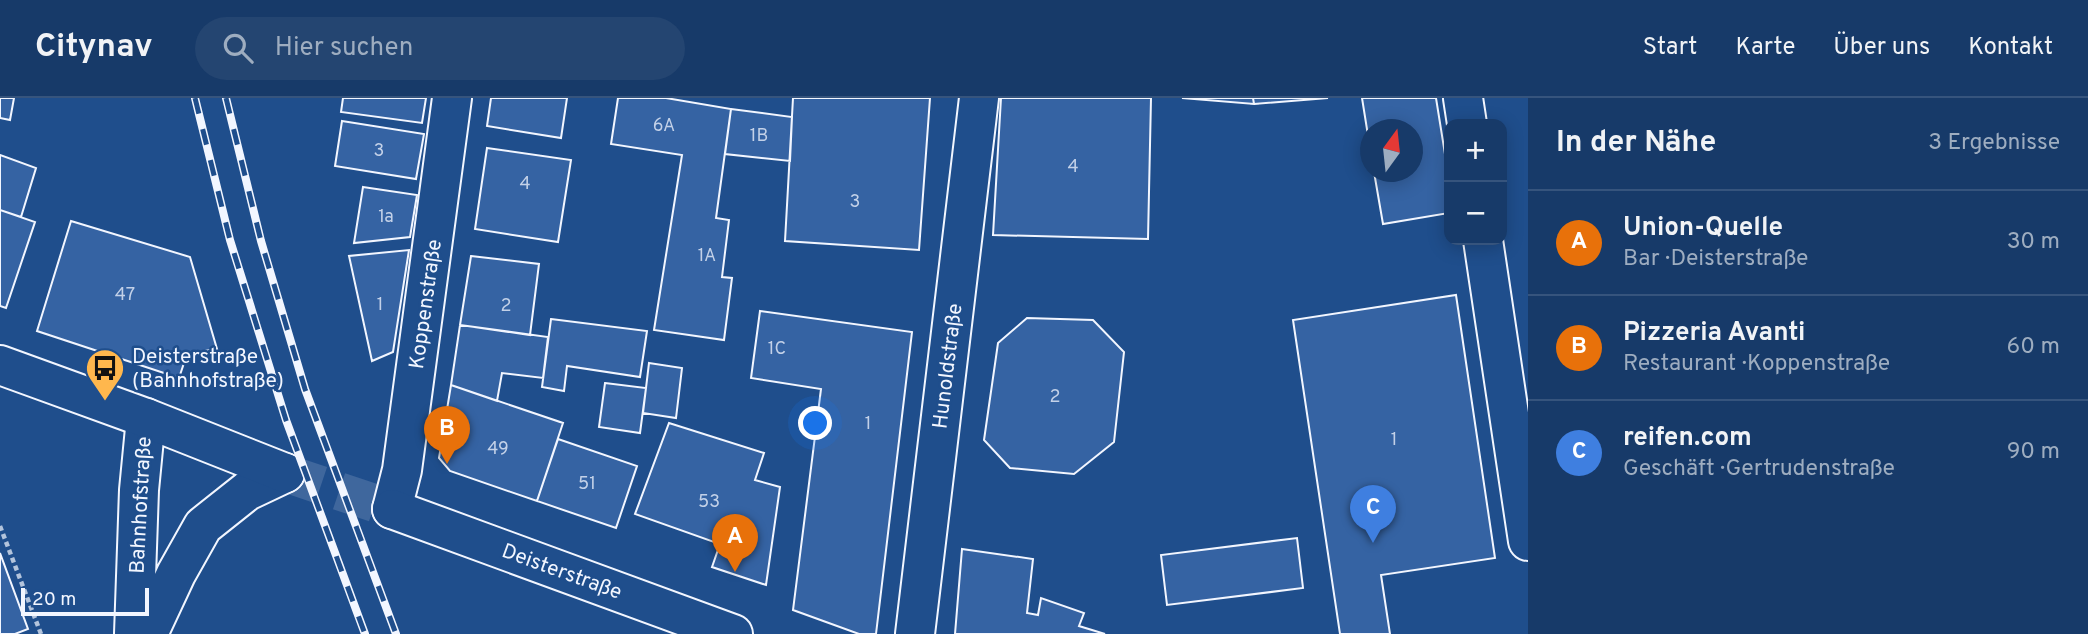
<!DOCTYPE html>
<html lang="de">
<meta charset="utf-8">
<style>
body{margin:0;font-family:Overpass,sans-serif;background:#244571;color:#f1f3f6}
.controls{position:absolute;right:21px;top:21px;display:grid;overflow:hidden;border-radius:14px;box-shadow:0 4px 18px #0003}
.controls button{width:63px;height:63px;display:grid;place-items:center;padding:0;border:0;border-bottom:2px solid #36547d;background:#173a69;color:#f1f3f6;font:35px sans-serif}
.compass{position:absolute;left:1360px;top:21px;width:63px;height:63px;border-radius:50%;background:#173a69;box-shadow:0 4px 18px #0003;rotate:15deg}
.scale{position:absolute;left:21px;bottom:18px;width:128px;box-sizing:border-box;padding-left:7px;border:4px solid #f2f6ff;border-top:0;font-size:19px;line-height:24px;white-space:nowrap;color:#f2f6ff;-webkit-text-stroke:5px #1f4e8c;paint-order:stroke}
.you{position:absolute;left:816px;top:326px;width:24px;height:24px;margin:-18px;border:5px solid #fff;border-radius:50%;background:#1a73e8;box-shadow:0 0 0 10px #1a73e833}
.badge{display:grid;place-items:center;width:46px;height:46px;border-radius:50%;background:#8bbbb9;color:#fff;font-size:23px;font-weight:700}
.pin{position:absolute;translate:-50% -58px;filter:drop-shadow(0 2px 4px #0008)}
.pin::after{content:'';position:absolute;top:37px;width:24px;height:21px;background:inherit;clip-path:polygon(0 0,100% 0,50% 100%)}
.list{margin:0;padding:0;list-style:none}
h2{display:flex;justify-content:space-between;align-items:center;height:91px;margin:0;padding:0 28px;font-size:30px}
h2 small{font-size:23px;font-weight:400;color:#9eadc0}
.list li{display:grid;grid-template-columns:46px 1fr auto;gap:21px;align-items:center;box-sizing:border-box;height:105px;padding:0 28px;border-top:2px solid #36547d}
.list b{display:block;font-size:26px;white-space:nowrap}
.list p{margin:0;font-size:23px;white-space:nowrap;color:#9eadc0}
.list em{font-size:23px;font-style:normal;color:#9eadc0}
.icon{flex:none;width:38px;height:38px;fill:none;stroke:currentColor;stroke-width:2;stroke-linecap:round;stroke-linejoin:round}
.map{position:relative;flex:none;width:1528px;height:536px;overflow:hidden}
header{display:flex;align-items:center;gap:42px;box-sizing:border-box;height:98px;padding:0 35px;background:#173a69;border-bottom:2px solid #36547d}
header strong{font-size:33px}
nav{display:flex;gap:38px;margin-inline-start:auto;font-size:24px}
.search{width:490px;height:63px;background:#244571;display:flex;align-items:center;gap:18px;box-sizing:border-box;padding:0 24px;border-radius:38px;color:#9eadc0;font-size:26px}
main{display:flex}
aside{flex:1;background:#173a69}
.map>svg:first-child{display:block}
</style>
<header>
<strong>Citynav</strong>
<div class="search"><svg class="icon" aria-label="search" viewBox="0 0 24 24"><circle cx="10" cy="10" r="6"/><path d="M15 15l6 6"/></svg>Hier suchen</div>
<nav><a>Start</a><a>Karte</a><a>Über uns</a><a>Kontakt</a></nav>
</header>
<main>
<div class="map">
<svg width="1528" height="536" viewBox="0 0 1528 536">
<rect width="100%" height="100%" fill="#1f4e8c"/>
<path fill="#3563a3" stroke="#f2f6ff" stroke-width="2" d="M0 0H14L10 22 0 20Z
M343 0H426L422 25 341 14Z
M491 0H567L561 40 487 28Z
M618 0H666L731 11 716 120 729 122 722 179 732 180 724 242 654 232 682 57 611 46Z
M793 0H930L919 152 785 143Z
M1001 0H1151L1148 141 993 137Z
M1182 0H1253L1254 6Z
M1253 0H1328L1254 6Z
M1362 0H1436L1449 81V115L1383 126 1374 74H1412V32H1370V50Z
M731 11 792 19 790 63 725 56Z
M342 23 424 36 416 81 335 68Z
M487 50 571 62 558 144 475 131Z
M0 57 36 70 21 119 0 112Z
M363 89 417 97 410 139 354 145Z
M0 112 35 124 6 210 0 208Z
M71 123 190 159 217 251 187 256 179 280 37 233Z
M409 152 393 254 372 263 349 158Z
M471 158 539 166 530 237 460 227Z
M1456 197 1495 460 1381 477 1390 536H1340L1293 222Z
M760 213 912 234 876 536H859L793 512 821 291 751 280Z
M1027 220 1093 222 1124 254 1114 344 1074 376 1010 370 984 342 998 245Z
M551 221 647 233 640 279 567 268 564 293 542 289Z
M460 227 548 239 543 280 502 275 497 303 451 287Z
M649 265 682 270 676 320 643 315Z
M605 285 646 290 640 335 599 329Z
M451 287 563 325 537 403 450 373 439 360Z
M669 325 764 355 755 382 780 389 766 487 712 469 720 446 635 416Z
M558 341 637 368 616 430 537 403Z
M1297 440 1303 490 1167 507 1161 457Z
M962 451 1033 461 1027 515 1038 517 1041 500 1084 515 1079 528 1105 536H955Z
M0 455 28 531 15 536H0Z"/>
<g fill="none" stroke-linecap="round" stroke-linejoin="round">
<path stroke="#3f679d" stroke-width="38" stroke-dasharray="38 19" stroke-linecap="butt" d="M285 375 392 411"/>
<g stroke="#f2f6ff" stroke-width="42">
<path id="street" d="M1463 0 1467 26
M1483 142 1528 443
M392 411 402 372 452 0
M915 536 979 0"/>
</g>
<g stroke="#f2f6ff" stroke-width="42">
<path id="secondary" d="M134 536 139 392 146 320
M148 536 176 476 203 428 247 393 285 375"/>
</g>
<g stroke="#f2f6ff" stroke-width="42">
<path id="primary" d="M0 267 146 320 285 375
M392 411 733 536"/>
</g>
<path stroke="#b3c4dc" stroke-width="4.5" stroke-dasharray="5 3.5" stroke-linecap="butt" d="M0 428 41 536"/>
<use href="#street" stroke="#1f4e8c" stroke-width="38"/>
<use href="#secondary" stroke="#1f4e8c" stroke-width="38"/>
<use href="#primary" stroke="#1f4e8c" stroke-width="38"/>
<g stroke="#f2f6ff" stroke-width="8">
<path id="rail" d="M195 0 230 142 286 322 365 536
M226 0 261 143 305 291 396 536"/>
</g>
<use href="#rail" stroke="#1f4e8c" stroke-width="5" stroke-dasharray="16" stroke-linecap="butt"/>
</g>
<defs>
<g id="bus-pin" transform="scale(2.0125)"><path d="M0 17L-7.5 6A9.5 9.5 0 1 1 7.5 6Z" fill="#ffb74d" stroke="#1f4e8c"/><path d="M-5-6H5V4H4V6H2V4H-2V6H-4V4H-5ZM-3.5-4V0h7V-4ZM-3.5 1.2v1.5H-2V1.2ZM2 1.2v1.5H3.5V1.2Z" fill="#111"/></g>
</defs>
<g fill-rule="evenodd">
<use href="#bus-pin" x="105" y="270"/>
</g>
<g text-anchor="middle" stroke-width="5" stroke-linejoin="round" paint-order="stroke">
<g font-size="18" fill="#c3d1e8">
<text x="664" y="33">6A</text>
<text x="759" y="43">1B</text>
<text x="379" y="58">3</text>
<text x="1073" y="74">4</text>
<text x="525" y="91">4</text>
<text x="855" y="109">3</text>
<text x="386" y="124">1a</text>
<text x="707" y="163">1A</text>
<text x="125" y="202">47</text>
<text x="380" y="212">1</text>
<text x="506" y="213">2</text>
<text x="777" y="256">1C</text>
<text x="1055" y="304">2</text>
<text x="868" y="331">1</text>
<text x="1394" y="347">1</text>
<text x="498" y="356">49</text>
<text x="587" y="391">51</text>
<text x="709" y="409">53</text>
</g>
<g font-size="21" fill="#f2f6ff" stroke="#1f4e8c">
<text transform="translate(425 206) rotate(-82)" y="7">Koppenstraße</text>
<text transform="translate(947 268) rotate(-83)" y="7">Hunoldstraße</text>
<text transform="translate(140 407) rotate(-87)" y="7">Bahnhofstraße</text>
<text transform="translate(562 473) rotate(20)" y="7">Deisterstraße</text>
</g>
<g font-size="21" fill="#f2f6ff" stroke="#1f4e8c" text-anchor="start">
<text x="132" y="265">Deisterstraße<tspan x="132" dy="24">(Bahnhofstraße)</tspan></text>
</g>
</g>
</svg>
<div class="controls">
<button>+</button>
<button>−</button>
</div>
<svg class="compass" viewBox="-18 -18 36 36"><path d="M0-13l5 13h-10z" fill="#e53935"/><path d="M0 13l5-13h-10z" fill="#9eadc0"/></svg>
<div class="scale">20 m</div>
<div class="you"></div>
<div class="pin badge" style="left:735px;top:474px;background:#e8710a">A</div>
<div class="pin badge" style="left:447px;top:366px;background:#e8710a">B</div>
<div class="pin badge" style="left:1373px;top:445px;background:#3f7fe0">C</div>
</div>
<aside>
<h2>In der Nähe<small>3 Ergebnisse</small></h2>
<ul class="list">
<li><span class="badge" style="background:#e8710a">A</span><div><b>Union-Quelle</b><p>Bar · Deisterstraße</p></div><em>30 m</em></li>
<li><span class="badge" style="background:#e8710a">B</span><div><b>Pizzeria Avanti</b><p>Restaurant · Koppenstraße</p></div><em>60 m</em></li>
<li><span class="badge" style="background:#3f7fe0">C</span><div><b>reifen.com</b><p>Geschäft · Gertrudenstraße</p></div><em>90 m</em></li>
</ul>
</aside>
</main>
